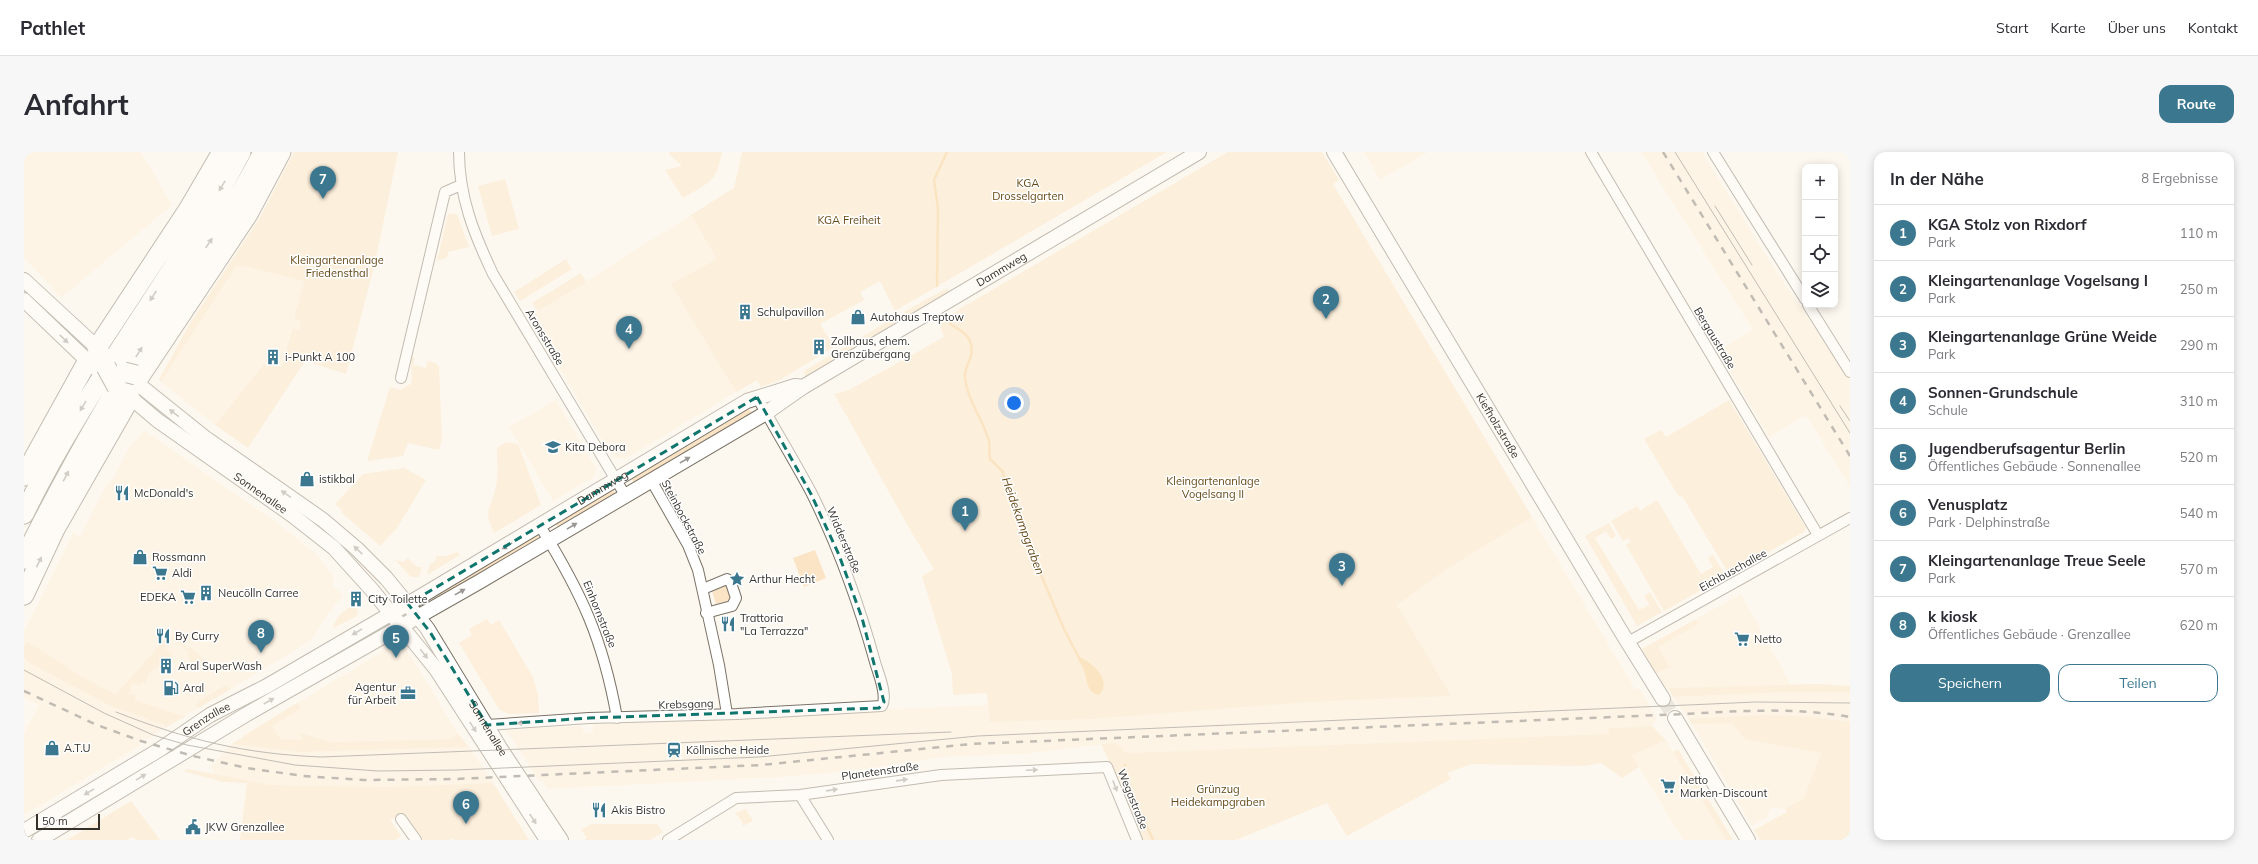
<!DOCTYPE html>
<html lang="de">
<meta charset="utf-8">
<style>
body{margin:0;font-family:Mulish,sans-serif;background:#f7f7f7;color:#2b2b33}
.controls{position:absolute;right:12px;top:12px;display:grid;overflow:hidden;border-radius:8px;box-shadow:0 2px 10px #0003}
.controls button{width:36px;height:36px;display:grid;place-items:center;padding:0;border:0;border-bottom:1px solid #e1e1e2;background:#fff;color:#2b2b33;font:20px sans-serif}
.scale{position:absolute;left:12px;bottom:10px;width:64px;box-sizing:border-box;padding-left:4px;border:2px solid #34312b;border-top:0;font-size:11px;line-height:14px;white-space:nowrap;color:#34312b;-webkit-text-stroke:3px #fff;paint-order:stroke}
.you{position:absolute;left:990px;top:251px;width:14px;height:14px;margin:-10px;border:3px solid #fff;border-radius:50%;background:#1a73e8;box-shadow:0 0 0 6px #1a73e833}
.badge{display:grid;place-items:center;width:26px;height:26px;border-radius:50%;background:#3b778f;color:#fff;font-size:13px;font-weight:700}
.pin{position:absolute;translate:-50% -33px;filter:drop-shadow(0 1px 2px #0008)}
.pin::after{content:'';position:absolute;top:21px;width:14px;height:12px;background:inherit;clip-path:polygon(0 0,100% 0,50% 100%)}
.list{margin:0;padding:0;list-style:none}
h2{display:flex;justify-content:space-between;align-items:center;height:52px;margin:0;padding:0 16px;font-size:17px}
h2 small{font-size:13px;font-weight:400;color:#7c7c81}
.list li{display:grid;grid-template-columns:26px 1fr auto;gap:12px;align-items:center;box-sizing:border-box;height:56px;padding:0 16px;border-top:1px solid #e1e1e2}
.list b{display:block;font-size:15px;white-space:nowrap}
.list p{margin:0;font-size:13px;white-space:nowrap;color:#7c7c81}
.list em{font-size:13px;font-style:normal;color:#7c7c81}
.actions{display:flex;gap:8px;padding:12px 16px}
.actions a{flex:1;padding:9px 0;border:1px solid #3b778f;border-radius:12px;text-align:center;font-size:14px;color:#3b778f}
.actions .main{background:#3b778f;color:#fff}
.icon{flex:none;width:22px;height:22px;fill:none;stroke:currentColor;stroke-width:2;stroke-linecap:round;stroke-linejoin:round}
.map{position:relative;flex:none;width:1826px;height:688px;overflow:hidden;border-radius:12px}
header{display:flex;align-items:center;gap:24px;box-sizing:border-box;height:56px;padding:0 20px;background:#fff;border-bottom:1px solid #e1e1e2}
header strong{font-size:19px}
nav{display:flex;gap:22px;margin-inline-start:auto;font-size:14px}
.intro{display:flex;align-items:center;justify-content:space-between;box-sizing:border-box;height:96px;padding:0 24px}
h1{margin:0;font-size:28px}
.button{padding:10px 18px;border-radius:12px;background:#3b778f;color:#fff;font-size:14px;font-weight:700}
main{display:flex;gap:24px;padding:0 24px}
aside{flex:1;background:#fff;border-radius:12px;box-shadow:0 2px 10px #0003}
.map>svg:first-child{display:block}
</style>
<header>
<strong>Pathlet</strong>
<nav><a>Start</a><a>Karte</a><a>Über uns</a><a>Kontakt</a></nav>
</header>
<div class="intro"><h1>Anfahrt</h1><a class="button">Route</a></div>
<main>
<div class="map">
<svg width="1826" height="688" viewBox="0 0 1826 688">
<rect width="100%" height="100%" fill="#fdf8ef"/>
<path fill="#fdefdb" d="M0 0H117L148 53 37 146 0 105Z
M1340 0H1404L1356 28Z
M1617 0H1678L1748 113 1826 228V335L1782 263 1745 285 1694 199 1729 178Z
M667 63 693 107 648 132 712 240 601 307 589 306 505 165Z
M212 114 225 115 280 129 270 166 277 169 275 179 267 176 258 216 240 212 191 273 137 230Z
M532 248 572 316 570 325 529 349 485 275Z
M119 278 256 373 290 400 309 423V434L319 443 301 466 288 488 123 587 117 586 115 594 0 663V581L15 553 0 545V479L49 381 56 385 83 332 89 327 107 292 113 288Z
M1508 365 1611 537H1616L1622 547 1633 567 1628 574 1585 576 1584 582 1102 601 1091 591 998 602 918 605 829 619 757 625 524 637 519 629H515L482 578 554 574 558 575 560 581 569 580V570L964 553 966 570 1069 567 1288 550 1426 544 1373 453 1424 416Z
M1717 442 1767 533 1642 536 1618 497Z
M463 467 467 473 475 468 509 525 514 543 515 561 484 562 475 557 435 491 448 483 445 477Z
M370 493 380 495 390 509 434 582 426 587 289 590 218 584Z
M1759 540H1826V574L1797 601 1780 646 1761 657 1747 655 1743 665 1728 674 1668 572 1649 545Z
M1642 588 1702 688H1659L1608 603Z
M208 592 277 600 445 595 469 631 363 635 247 633 191 622 187 614Z"/>
<path fill="#fae4c5" d="M270 0H374L351 111 322 222 281 209 224 296 191 273 240 212 258 215 268 176 275 179 277 169 270 166 280 129 225 115 212 114 137 230 135 228 165 173 237 64Z
M645 0H698C692 32 685 30 659 46L641 18 658 14 646 3Z
M718 0H1143L871 159 856 129 836 140 840 148 796 172 810 195 756 228 737 235 733 228 712 240 647 132 693 107 667 63 710 36Z
M1204 0H1298L1315 28 1309 32 1508 365 1424 416 1373 453 1427 544 1288 550 1069 567 966 570 963 541 929 543 928 522 898 424 910 417C874 360 844 300 810 242L825 238 920 185 915 171 937 156Z
M481 27 495 77 468 84 454 34Z
M424 62H433L445 95 424 100 423 106 413 109Z
M542 107 548 117 496 149 490 140Z
M557 121 562 130 514 159 508 151Z
M923 136 926 141 892 163 888 162 883 165 880 160Z
M874 163 877 168 872 171V175L842 193 836 186Z
M833 188 835 193 828 197 827 202 783 227 781 226 780 219Z
M388 205 391 206 389 213 402 216 404 209 412 211 415 215 418 287 415 298 384 291 379 304 343 309 366 235 376 238 387 232C390 222 385 215 388 205Z
M1705 248 1782 376 1780 380 1705 422 1658 344 1655 345 1620 287 1637 278 1642 285Z
M723 256 729 261 611 332 605 323Z
M482 290 494 292 517 353 470 381C458 356 468 357 472 334 475 322 473 309 473 296Z
M380 316 402 328 373 376 356 394 317 360 318 358 311 352 339 322Z
M589 337 592 342 535 377 531 370Z
M1633 348 1677 422 1689 415 1684 406 1689 403 1702 424 1640 459 1602 393 1607 390 1604 386 1599 389 1587 369 1613 354 1616 359Z
M1585 371 1592 384 1587 387 1582 379 1571 386 1615 458 1626 453 1620 444 1626 440 1638 460 1613 474 1561 384Z
M513 382 516 387 411 451 405 444Z
M791 398 802 426 780 435 769 406Z
M433 400 436 403 403 423 406 412 411 409 413 404H423Z
M384 406 393 415H398L395 425H387L371 408 379 410Z
M703 433 707 446 705 449 692 452 688 439Z
M329 454 334 458 333 464 309 476C310 468 321 456 329 454Z
M1671 468 1674 472 1634 495 1645 514 1651 513 1632 521 1618 497Z
M146 481 164 497 166 495 188 515 187 517 174 506 168 512 164 504 165 500 149 487 141 496 150 505 144 509 142 506 136 510 137 513 125 520 122 531 117 530V533L108 531 105 542 112 543 110 548 161 565 143 574 87 554 6 511 0 505V494L4 490 58 525 92 543Z
M1793 532 1826 534V540H1759L1649 545 1644 536Z
M202 533 207 537 174 556 172 553 175 549Z
M273 551 277 556 248 574 256 587 279 588 275 581 308 590 426 587 434 582 445 595 277 600 208 592Z
M1740 563 1777 564 1826 570V688H1736L1730 678 1763 660 1761 657 1780 646 1797 601 1721 587 1708 571 1668 572 1665 567Z
M1628 574 1642 588 1608 603 1615 615 1598 626 1577 611 1560 614 1447 612 1423 621 1427 627 1323 684 1303 651 1212 688H1116L1088 615 1077 592 1092 591 1102 601 1584 582 1585 576Z
M1654 597 1709 688H1702L1649 600Z
M164 617 247 633 363 635 469 631 505 688H431L429 686 426 688H399L380 661 366 668 377 684 371 688H216L223 631 199 630 159 619Z
M107 649 136 688H112L109 685 103 688H43Z
M722 657 729 669 719 674 718 669 711 661Z
M568 672H633L639 680 626 688H560L563 686 557 678Z"/>
<path fill="#f9cd8c" d="M1053 504C1066 508 1090 529 1075 543 1061 540 1064 526 1059 516 1057 511 1054 509 1053 504Z"/>
<g fill="none" stroke-linecap="round" stroke-linejoin="round">
<path stroke="#f9cd8c" stroke-width="2.5" d="M913 134 914 57 910 28 923 0
M922 167C927 176 941 177 946 189 952 206 940 212 941 225 943 248 959 267 965 289 966 294 965 301 966 307L979 320 981 331 1005 384 1009 404 1040 477 1055 506
M1101 613V625L1129 688"/>
<path stroke="#d5d0c8" stroke-width="14" stroke-dasharray="14 7" stroke-linecap="butt" d="M1639 547 1651 566"/>
<g stroke="#7b7367" stroke-width="12">
<path id="street" d="M435 0C435 45 450 82 469 122L601 343
M1567 0 1794 383
M1689 0 1781 147
M1784 153 1826 220
M377 226 421 40 437 33
M627 328 664 393 674 418 695 513 703 562
M516 374C558 442 579 487 593 566
M679 437 703 427 707 431 712 446 708 454 682 461
M1604 490 1826 366
M463 573 565 566 713 562 858 554C864 543 854 521 851 510 835 452 814 394 787 340 770 308 751 277 733 245
M776 643 804 688
M377 667 392 688
M644 688 712 646 776 643 917 623 1083 615 1113 688"/>
</g>
<g stroke="#7b7367" stroke-width="16">
<g id="secondary">
<path id="s1" d="M1310 0 1598 481 1639 547"/>
<path d="M0 128 80 202"/>
<path d="M0 148 71 216"/>
<path id="s2" d="M109 228 180 285 299 368 332 396 362 426 403 476 476 596 537 688"/>
<path id="s3" d="M100 240 133 268 268 363 310 396 348 438 412 517 523 688"/>
<path d="M1651 566 1724 688"/>
<path id="s4" d="M0 679 135 598 186 563 243 534 399 443 723 249 771 234 779 235"/>
<path id="s5" d="M15 688 223 562 455 430 742 261 779 235 1175 0"/>
</g>
</g>
<g stroke="#7b7367" stroke-width="21">
<path id="highway" d="M82 215 73 196 164 58 198 0
M108 230H112L224 62 257 0
M0 324 63 210 82 215
M0 362C61 235 152 125 217 0
M0 407C43 319 92 235 145 152 177 101 212 54 239 0
M0 443 31 377 106 246 103 239"/>
</g>
<use href="#street" stroke="#fff" stroke-width="10"/>
<use href="#secondary" stroke="#fff" stroke-width="14"/>
<use href="#highway" stroke="#fff" stroke-width="19"/>
<path stroke="#77736c" stroke-width="1" d="M1651 0 1826 281
M1691 54 1728 113
M1816 254 1826 269
M0 518 80 561 129 583 163 593 271 613 354 619 433 618 735 605 954 584 1732 550 1826 551
M92 560C163 588 221 602 297 605L927 580"/>
<path stroke="#77736c" stroke-width="2.5" stroke-dasharray="7 7" stroke-linecap="butt" d="M1639 0 1826 304
M0 539 73 573 117 589 169 604 223 616 279 624 340 628 432 627 737 613 947 592 1660 562C1715 559 1771 555 1826 565"/>
<g stroke="#7b7367" stroke-width="21" stroke-linecap="butt">
<path id="highway-bridge" d="M82 215 93 235
M100 220 112 223"/>
</g>
<use href="#highway-bridge" stroke="#fff" stroke-width="19"/>
</g>
<defs><path id="oneway-solid" d="M-6-.8H1V-3.2L6.5 0L1 3.2V.8H-6Z"/></defs>
<g fill="#9a9895">
<use href="#oneway-solid" transform="translate(198 34) rotate(121)"/>
<use href="#oneway-solid" transform="translate(185 91) rotate(-56)"/>
<use href="#oneway-solid" transform="translate(129 144) rotate(123)"/>
<use href="#oneway-solid" transform="translate(40 187) rotate(44)"/>
<use href="#oneway-solid" transform="translate(115 200) rotate(-58)"/>
<use href="#oneway-solid" transform="translate(59 254) rotate(121)"/>
<use href="#oneway-solid" transform="translate(150 261) rotate(-143)"/>
<use href="#oneway-solid" transform="translate(661 308) rotate(-30)"/>
<use href="#oneway-solid" transform="translate(42 324) rotate(-62)"/>
<use href="#oneway-solid" transform="translate(262 342) rotate(-146)"/>
<use href="#oneway-solid" transform="translate(548 374) rotate(-31)"/>
<use href="#oneway-solid" transform="translate(483 394) rotate(149)"/>
<use href="#oneway-solid" transform="translate(334 398) rotate(-137)"/>
<use href="#oneway-solid" transform="translate(15 410) rotate(-64)"/>
<use href="#oneway-solid" transform="translate(436 440) rotate(-29)"/>
<use href="#oneway-solid" transform="translate(333 480) rotate(149)"/>
<use href="#oneway-solid" transform="translate(400 502) rotate(52)"/>
<use href="#oneway-solid" transform="translate(245 549) rotate(-30)"/>
<use href="#oneway-solid" transform="translate(499 571) rotate(176)"/>
<use href="#oneway-solid" transform="translate(449 575) rotate(57)"/>
<use href="#oneway-solid" transform="translate(1008 618) rotate(-3)"/>
<use href="#oneway-solid" transform="translate(117 625) rotate(-31)"/>
<use href="#oneway-solid" transform="translate(878 628) rotate(-8)"/>
<use href="#oneway-solid" transform="translate(1091 634) rotate(69)"/>
<use href="#oneway-solid" transform="translate(808 638) rotate(-8)"/>
<use href="#oneway-solid" transform="translate(65 640) rotate(149)"/>
<use href="#oneway-solid" transform="translate(509 667) rotate(57)"/>
</g>
<path d="M0 0H1826V688H0ZM733 245 787 342 815 403 838 466 860 550 855 556 565 566 463 573 406 480 384 452Z" fill="#fdf8ef" fill-opacity=".55" fill-rule="evenodd"/>
<path fill="none" stroke="#0f766e" stroke-width="3" stroke-dasharray="8 5" stroke-linejoin="round" d="M733 245 787 342 815 403 838 466 860 550 855 556 565 566 463 573 406 480 384 452Z"/>
<defs>
<g id="building-bare" transform="scale(1.2)"><path d="M-4-6H4V6H1V3H-1V6H-4ZM-2.5-4.3h1.7v1.8h-1.7ZM.8-4.3h1.7v1.8H.8ZM-2.5-1h1.7V.8h-1.7ZM.8-1h1.7V.8H.8Z" fill="#3b778f" stroke="#fff" stroke-width="2.5" paint-order="stroke"/></g>
<g id="shop-bare" transform="scale(1.2)"><path d="M-5-2.5h2.3a2.7 3.5 0 0 1 5.4 0H5L5.5 6h-11ZM-1.5-2.5h3a1.5 2.3 0 0 0-3 0Z" fill="#3b778f" stroke="#fff" stroke-width="2.5" paint-order="stroke"/></g>
<g id="school-bare" transform="scale(1.2)"><path d="M0-5L7-2L0 1L-7-2ZM-4 1L0 2.5L4 1V4Q0 6-4 4Z" fill="#3b778f" stroke="#fff" stroke-width="2.5" paint-order="stroke"/></g>
<g id="restaurant-bare" transform="scale(1.2)"><path d="M-5-6h1v4h1v-4h1v4h1v-4h1v5L-1.5 .5V6h-2V.5L-5-1ZM5-6V6H3V1.5H1.5Q1.5-4 5-6Z" fill="#3b778f" stroke="#fff" stroke-width="2.5" paint-order="stroke"/></g>
<g id="supermarket-bare" transform="scale(1.2)"><path d="M-6-5.5h2.5l.6 2H6L4.5 2H-2.5L-4.4-4H-6ZM-1.5 3.2a1.3 1.3 0 1 0 .1 0ZM3 3.2a1.3 1.3 0 1 0 .1 0Z" fill="#3b778f" stroke="#fff" stroke-width="2.5" paint-order="stroke"/></g>
<g id="sight-bare" transform="scale(1.2)"><path d="M0-6L1.8-2.2L6-1.7L2.9 1.2L3.7 5.4L0 3.3L-3.7 5.4L-2.9 1.2L-6-1.7L-1.8-2.2Z" fill="#3b778f" stroke="#fff" stroke-width="2.5" paint-order="stroke"/></g>
<g id="fuel-bare" transform="scale(1.2)"><path d="M-5.5-6h7V0h2V4h1.3V-2.5L3-4.5l.8-.8L6-3V5H2.5V1h-1V6h-7ZM-4.2-4.7v3.2H.2V-4.7Z" fill="#3b778f" stroke="#fff" stroke-width="2.5" paint-order="stroke"/></g>
<g id="office-bare" transform="scale(1.2)"><path d="M-6-3h4V-5.5h4V-3h4V5H-6ZM-1-4.5V-3h2v-1.5ZM-6 0V1H6V0Z" fill="#3b778f" stroke="#fff" stroke-width="2.5" paint-order="stroke"/></g>
<g id="station-bare" transform="scale(1.2)"><path d="M-3-6H3Q5-6 5-4V2Q5 4 3 4L4.5 6H3L1.5 4h-3L-3 6H-4.5L-3 4Q-5 4-5 2V-4Q-5-6-3-6ZM-3.5-4v3h7v-3ZM-3.5 1v1.5H-2V1ZM2 1v1.5H3.5V1Z" fill="#3b778f" stroke="#fff" stroke-width="2.5" paint-order="stroke"/></g>
<g id="civic-bare" transform="scale(1.2)"><path d="M-.6-6.5H3V-4.5H.6V-3L4-1V1h2V6H-6V1h2V-1L-.6-3ZM-1.2 2.5V6h2.4V2.5Z" fill="#3b778f" stroke="#fff" stroke-width="2.5" paint-order="stroke"/></g>
</defs>
<g fill-rule="evenodd">
<use href="#building-bare" x="721" y="160"/>
<use href="#shop-bare" x="834" y="165"/>
<use href="#building-bare" x="795" y="195"/>
<use href="#building-bare" x="249" y="205"/>
<use href="#school-bare" x="529" y="295"/>
<use href="#shop-bare" x="283" y="327"/>
<use href="#restaurant-bare" x="98" y="341"/>
<use href="#shop-bare" x="116" y="405"/>
<use href="#supermarket-bare" x="136" y="421"/>
<use href="#sight-bare" x="713" y="427"/>
<use href="#building-bare" x="182" y="441"/>
<use href="#supermarket-bare" x="164" y="445"/>
<use href="#building-bare" x="332" y="447"/>
<use href="#restaurant-bare" x="704" y="472"/>
<use href="#restaurant-bare" x="139" y="484"/>
<use href="#supermarket-bare" x="1718" y="487"/>
<use href="#building-bare" x="142" y="514"/>
<use href="#fuel-bare" x="147" y="536"/>
<use href="#office-bare" x="384" y="541"/>
<use href="#shop-bare" x="28" y="596"/>
<use href="#station-bare" x="650" y="598"/>
<use href="#supermarket-bare" x="1644" y="634"/>
<use href="#restaurant-bare" x="575" y="658"/>
<use href="#civic-bare" x="169" y="675"/>
</g>
<g text-anchor="middle" stroke-width="3" stroke-linejoin="round" paint-order="stroke">
<g font-size="11" fill="#654816" stroke="#fff">
<text x="1004" y="35">KGA<tspan x="1004" dy="13">Drosselgarten</tspan></text>
<text x="825" y="72">KGA Freiheit</text>
<text x="313" y="112">Kleingartenanlage<tspan x="313" dy="13">Friedensthal</tspan></text>
<text x="1189" y="333">Kleingartenanlage<tspan x="1189" dy="13">Vogelsang II</tspan></text>
<text x="1194" y="641">Grünzug<tspan x="1194" dy="13">Heidekampgraben</tspan></text>
</g>
<g font-size="11" fill="#34312b" stroke="#fff">
<text dy="4" stroke="none"><textPath href="#s5" startOffset="1119">Dammweg</textPath></text>
<text transform="translate(521 185) rotate(59)" y="4">Aronsstraße</text>
<text transform="translate(1691 186) rotate(59)" y="4">Bergaustraße</text>
<text dy="4" stroke="none"><textPath href="#s1" startOffset="319">Kiefholzstraße</textPath></text>
<text dy="4" stroke="none"><textPath href="#s4" startOffset="673">Dammweg</textPath></text>
<text dy="4" stroke="none"><textPath href="#s3" startOffset="170">Sonnenallee</textPath></text>
<text transform="translate(660 365) rotate(62)" y="4">Steinbockstraße</text>
<text transform="translate(820 388) rotate(67)" y="4">Widderstraße</text>
<text transform="translate(1709 418) rotate(-29)" y="4">Eichbuschallee</text>
<text transform="translate(576 462) rotate(68)" y="4">Einhornstraße</text>
<text transform="translate(662 552) rotate(-2)" y="4">Krebsgang</text>
<text dy="4" stroke="none"><textPath href="#s4" startOffset="214">Grenzallee</textPath></text>
<text dy="4" stroke="none"><textPath href="#s2" startOffset="504">Sonnenallee</textPath></text>
<text transform="translate(856 619) rotate(-8)" y="4">Planetenstraße</text>
<text transform="translate(1109 647) rotate(68)" y="4">Wegastraße</text>
</g>
<g font-size="11" fill="#34312b" stroke="#fff" text-anchor="start">
<text x="733" y="164">Schulpavillon</text>
<text x="846" y="169">Autohaus Treptow</text>
<text x="807" y="193">Zollhaus, ehem.<tspan x="807" dy="13">Grenzübergang</tspan></text>
<text x="261" y="209">i-Punkt A 100</text>
<text x="541" y="299">Kita Debora</text>
<text x="295" y="331">istikbal</text>
<text x="110" y="345">McDonald's</text>
<text x="128" y="409">Rossmann</text>
<text x="148" y="425">Aldi</text>
<text x="725" y="431">Arthur Hecht</text>
<text x="194" y="445">Neucölln Carree</text>
<text x="152" y="449" text-anchor="end">EDEKA</text>
<text x="344" y="451">City Toilette</text>
<text x="716" y="470">Trattoria<tspan x="716" dy="13">"La Terrazza"</tspan></text>
<text x="151" y="488">By Curry</text>
<text x="1730" y="491">Netto</text>
<text x="154" y="518">Aral SuperWash</text>
<text x="372" y="539" text-anchor="end">Agentur<tspan x="372" dy="13">für Arbeit</tspan></text>
<text x="159" y="540">Aral</text>
<text x="40" y="600">A.T.U</text>
<text x="662" y="602">Köllnische Heide</text>
<text x="1656" y="632">Netto<tspan x="1656" dy="13">Marken-Discount</tspan></text>
<text x="587" y="662">Akis Bistro</text>
<text x="181" y="679">JKW Grenzallee</text>
</g>
<g font-size="12" font-style="italic" fill="#684a19" stroke="#fff">
<text transform="translate(999 374) rotate(70)" y="4">Heidekampgraben</text>
</g>
</g>
</svg>
<div class="controls">
<button>+</button>
<button>−</button>
<button><svg class="icon" aria-label="locate" viewBox="0 0 24 24"><circle cx="12" cy="12" r="6"/><path d="M12 2v4M12 18v4M2 12h4M18 12h4"/></svg></button>
<button><svg class="icon" aria-label="layers" viewBox="0 0 24 24"><path d="M12 4l9 5-9 5-9-5zM3 14l9 5 9-5"/></svg></button>
</div>
<div class="scale">50 m</div>
<div class="you"></div>
<div class="pin badge" style="left:941px;top:379px">1</div>
<div class="pin badge" style="left:1302px;top:167px">2</div>
<div class="pin badge" style="left:1318px;top:434px">3</div>
<div class="pin badge" style="left:605px;top:197px">4</div>
<div class="pin badge" style="left:372px;top:506px">5</div>
<div class="pin badge" style="left:442px;top:672px">6</div>
<div class="pin badge" style="left:299px;top:47px">7</div>
<div class="pin badge" style="left:237px;top:501px">8</div>
</div>
<aside>
<h2>In der Nähe<small>8 Ergebnisse</small></h2>
<ul class="list">
<li><span class="badge">1</span><div><b>KGA Stolz von Rixdorf</b><p>Park</p></div><em>110 m</em></li>
<li><span class="badge">2</span><div><b>Kleingartenanlage Vogelsang I</b><p>Park</p></div><em>250 m</em></li>
<li><span class="badge">3</span><div><b>Kleingartenanlage Grüne Weide</b><p>Park</p></div><em>290 m</em></li>
<li><span class="badge">4</span><div><b>Sonnen-Grundschule</b><p>Schule</p></div><em>310 m</em></li>
<li><span class="badge">5</span><div><b>Jugendberufsagentur Berlin</b><p>Öffentliches Gebäude · Sonnenallee</p></div><em>520 m</em></li>
<li><span class="badge">6</span><div><b>Venusplatz</b><p>Park · Delphinstraße</p></div><em>540 m</em></li>
<li><span class="badge">7</span><div><b>Kleingartenanlage Treue Seele</b><p>Park</p></div><em>570 m</em></li>
<li><span class="badge">8</span><div><b>k kiosk</b><p>Öffentliches Gebäude · Grenzallee</p></div><em>620 m</em></li>
</ul>
<div class="actions"><a class="main">Speichern</a><a>Teilen</a></div>
</aside>
</main>
